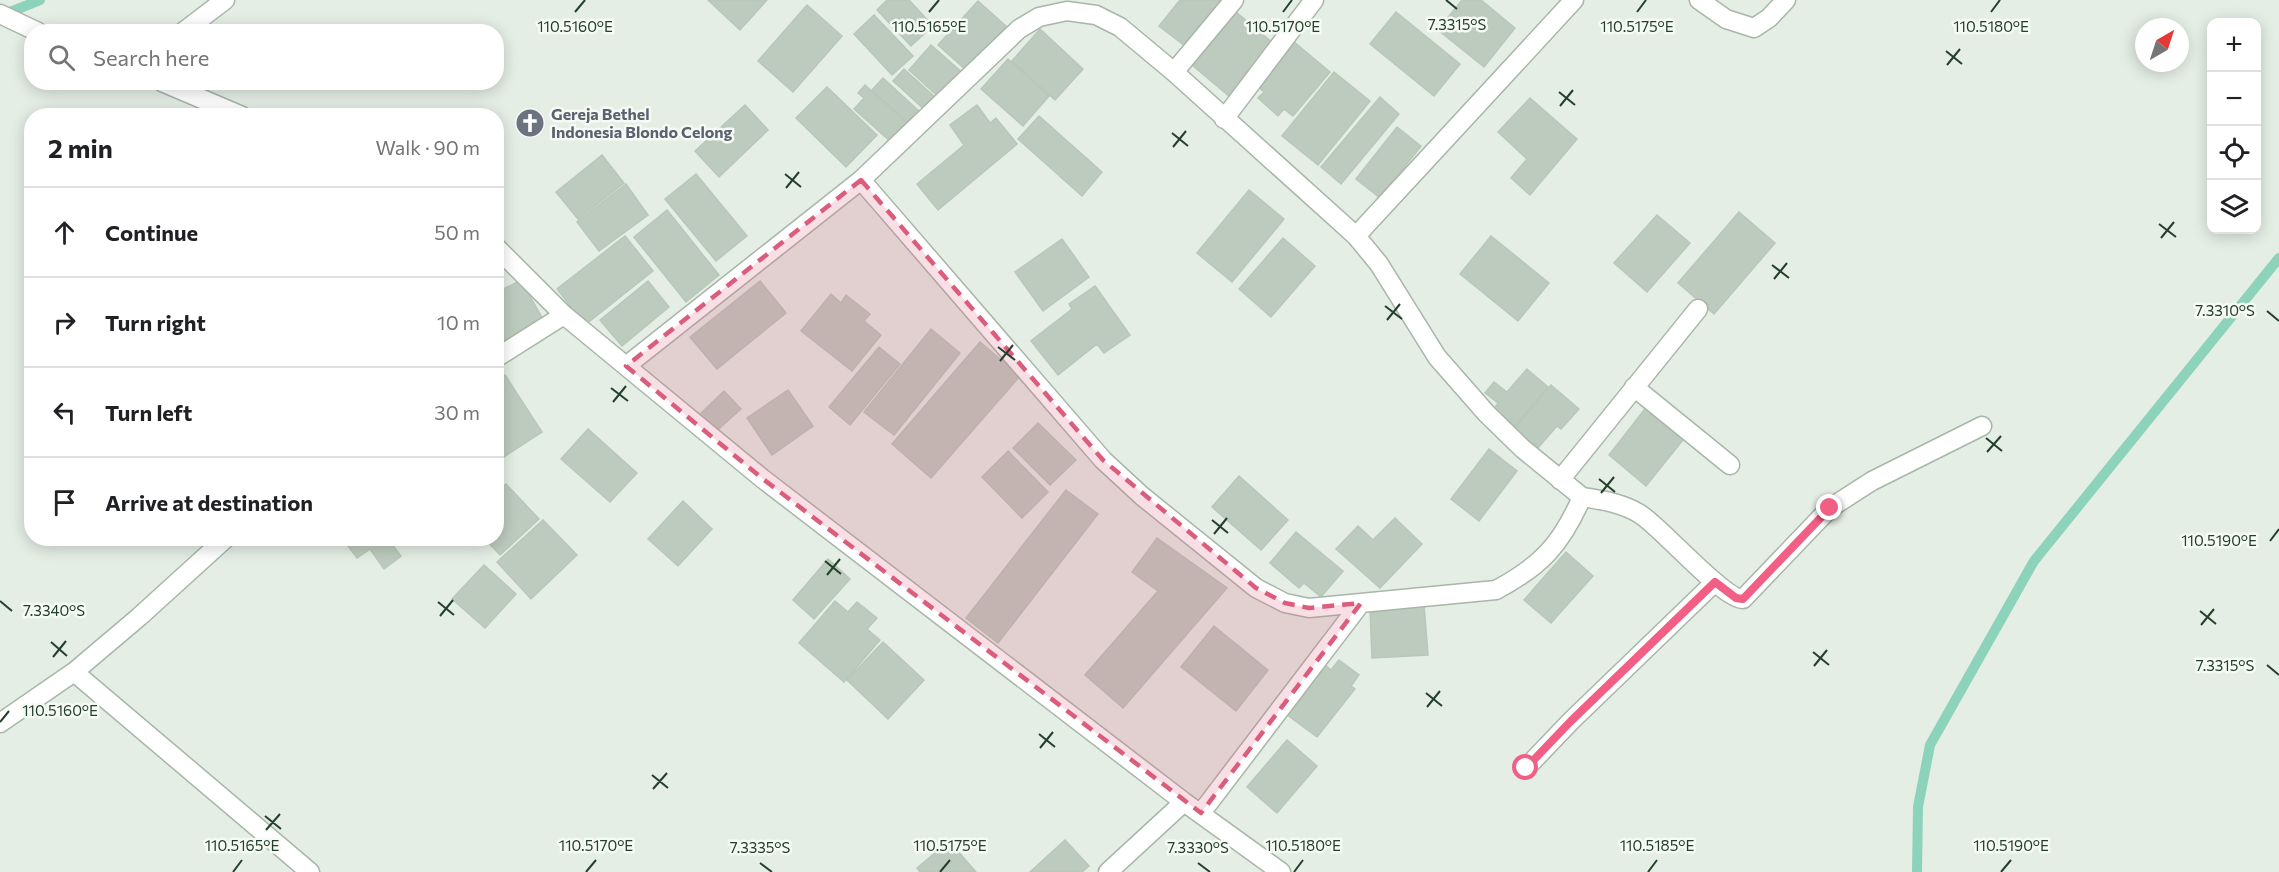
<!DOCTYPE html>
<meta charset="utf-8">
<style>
body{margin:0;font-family:Commissioner,sans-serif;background:#f6f6f6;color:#202124}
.controls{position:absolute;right:18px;top:18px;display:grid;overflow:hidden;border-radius:12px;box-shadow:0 3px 15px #0003}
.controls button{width:54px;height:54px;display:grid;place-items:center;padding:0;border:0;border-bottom:2px solid #e0e0e0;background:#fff;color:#202124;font:30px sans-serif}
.compass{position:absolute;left:2135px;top:18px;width:54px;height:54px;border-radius:50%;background:#fff;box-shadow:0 3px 15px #0003;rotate:39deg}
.stop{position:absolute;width:18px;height:18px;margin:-14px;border:4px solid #f15f84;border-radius:50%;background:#fff}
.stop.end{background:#f15f84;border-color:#fff;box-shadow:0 2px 6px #0008}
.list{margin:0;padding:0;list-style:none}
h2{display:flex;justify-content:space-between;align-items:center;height:78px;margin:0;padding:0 24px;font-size:26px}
h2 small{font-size:20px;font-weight:400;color:#757577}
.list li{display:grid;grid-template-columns:39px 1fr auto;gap:18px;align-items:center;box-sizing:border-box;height:90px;padding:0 24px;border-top:2px solid #e0e0e0}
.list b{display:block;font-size:22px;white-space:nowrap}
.list em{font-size:20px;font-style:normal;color:#757577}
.icon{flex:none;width:33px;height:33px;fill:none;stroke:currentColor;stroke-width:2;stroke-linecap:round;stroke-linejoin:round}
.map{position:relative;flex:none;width:2279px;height:872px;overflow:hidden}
.search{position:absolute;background:#fff;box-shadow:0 3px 15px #0003;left:24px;top:24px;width:480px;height:66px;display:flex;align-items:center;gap:15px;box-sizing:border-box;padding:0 21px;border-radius:24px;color:#757577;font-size:22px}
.panel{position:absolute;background:#fff;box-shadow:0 3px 15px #0003;left:24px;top:108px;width:480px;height:438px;border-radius:24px}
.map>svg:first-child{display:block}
</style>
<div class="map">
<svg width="2279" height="872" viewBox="0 0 2279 872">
<rect width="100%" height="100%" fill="#e4eee5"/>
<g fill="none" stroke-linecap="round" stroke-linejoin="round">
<path stroke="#8dd2ba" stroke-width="10" d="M0 16 40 0
M1917 872 1918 807 1930 745 2034 561 2279 258"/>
</g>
<path fill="#bdcbbe" stroke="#b7c7b8" stroke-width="1.5" d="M708 0H767L740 30Z
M887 0H909L933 26 911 46 877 10Z
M1180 0H1227L1189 49 1159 26Z
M1462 0H1481L1515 28 1484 67 1438 30Z
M978 1 1006 26 966 70 938 45Z
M807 5 842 36 793 92 758 61Z
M1236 12 1274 44 1230 97 1192 65Z
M1396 12 1460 64 1434 96 1370 44Z
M874 15 913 56 892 75 854 34Z
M1040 29 1083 69 1055 100 1012 61Z
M1293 41 1330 72 1293 116 1284 109 1278 116 1258 98 1264 92 1256 85Z
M931 45 965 75 943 101 909 70Z
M1008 59 1049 96 1023 126 981 89Z
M904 69 937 99 926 111 893 81Z
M1334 72 1370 101 1318 165 1282 136Z
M883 78 920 112 909 124 872 90Z
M865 85 909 125 892 143 854 109 864 98 858 93Z
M827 87 877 135 846 167 796 118Z
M1380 97 1399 114 1341 184 1321 167Z
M1530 98 1577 139 1530 195 1511 178 1527 159 1498 132Z
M745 105 768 130 719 177 695 151Z
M977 105 990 123 996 118 1017 144 938 210 917 184 964 145 950 125Z
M1039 116 1102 172 1082 196 1018 139Z
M1397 127 1421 146 1380 198 1356 179Z
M602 155 624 183 578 219 556 192Z
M696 174 747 236 716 261 665 199Z
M626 184 648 215 599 251 577 222Z
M1249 190 1284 219 1232 282 1197 253Z
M667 210 719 275 686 302 634 237Z
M1739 212 1775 243 1714 314 1678 283Z
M1657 215 1690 243 1647 292 1614 263Z
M625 236 653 271 585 325 557 289Z
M1491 236 1549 283 1518 321 1460 274Z
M1283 238 1315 266 1271 317 1239 289Z
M1062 239 1089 277 1043 311 1015 272Z
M521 280 545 323 496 349V293Z
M648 281 669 307 622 346 600 320Z
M760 281 786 313 717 369 690 337Z
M1095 286 1130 335 1104 353 1097 344 1058 375 1031 341 1072 309 1069 304Z
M831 294 841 303 846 295 870 314 864 321 881 335 852 371 801 331Z
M931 329 960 353 894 435 864 412Z
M980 342 1020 376 931 478 892 444Z
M879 347 900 364 850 425 829 407Z
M1527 369 1548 387 1515 426 1494 409 1498 403 1485 393 1494 382 1507 392Z
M505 375 542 432 496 462V380Z
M1551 385 1579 409 1561 429 1557 426 1537 449 1514 429Z
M788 390 813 426 772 455 747 418Z
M724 391 741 409 713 434 697 417Z
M1648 405 1686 436 1646 486 1609 455Z
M1038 423 1076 460 1050 485 1013 448Z
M588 429 637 473 610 502 561 459Z
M1489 449 1517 471 1479 521 1451 499Z
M1008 451 1048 492 1022 518 982 477Z
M1239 476 1288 520 1261 550 1212 507Z
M506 484 539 519 500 555 484 538H496V492Z
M1066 490 1098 514 998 643 966 618Z
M683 501 712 529 678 566 648 539Z
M1395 518 1422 544 1380 588 1336 549 1358 526 1373 540Z
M543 520 577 555 531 599 497 562Z
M1296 532 1343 571 1321 597 1304 583 1299 588 1270 563Z
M342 538H387L401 556 384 569 370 549 357 558Z
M1157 538 1227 588 1123 708 1085 675 1158 591 1132 572Z
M1566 552 1593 576 1551 623 1524 600Z
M828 559 850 579 814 619 793 600Z
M484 565 516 594 485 628 452 599Z
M835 601 848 612 857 602 877 618 867 629 880 640 844 682 799 643Z
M1424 605 1428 655 1372 658 1370 608Z
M1214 626 1268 670 1236 711 1181 667Z
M883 642 924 680 888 719 847 680Z
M1339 660 1359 675 1351 686 1355 689 1317 737 1285 713 1324 664 1331 670Z
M1287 740 1317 766 1277 813 1247 787Z
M1065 840 1089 866 1082 872H1030Z
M949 841 976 872H920L917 868Z"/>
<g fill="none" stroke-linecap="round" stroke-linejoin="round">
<g stroke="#a7b6a9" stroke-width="21">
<path id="minor" d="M1699 0 1726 19 1754 28 1769 18 1786 0
M0 14 38 32
M183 32 225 0
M1174 72 1234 0
M162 82 242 116
M1224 119 1314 0
M1356 236 1574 0
M496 247 564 315 763 479 1184 802 1281 872
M496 358 564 315
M626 366 861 180 1019 29 1039 17 1067 11 1096 15 1120 27 1174 72 1356 236 1379 264 1437 357 1487 414 1523 449 1582 497C1561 545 1541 566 1496 590L1309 608 1285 603 1256 588 1142 496 1103 460 861 180
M1634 387 1730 465
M1560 480 1698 309
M1582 497C1602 500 1622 503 1640 514 1663 529 1723 599 1743 599L1830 508 1872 481 1982 426
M74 672 310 872
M0 723 74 672 139 617 226 538
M1526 768 1571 721 1715 582
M1201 813 1361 603
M1108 872 1184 802"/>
</g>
<use href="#minor" stroke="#fff" stroke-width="18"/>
</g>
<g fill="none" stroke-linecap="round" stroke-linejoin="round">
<path stroke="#f15f84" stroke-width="8" d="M1526 768 1571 721 1715 582 1736 598 1743 599 1830 508"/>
</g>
<path fill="#dc5c7b" fill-opacity="0.2" stroke="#dc5c7b" stroke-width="4.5" stroke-dasharray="12 8" stroke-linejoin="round" d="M861 180 1103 460 1256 588 1285 603 1309 608 1361 603 1201 813 763 479 626 366Z"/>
<path fill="none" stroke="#243f2a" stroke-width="2" d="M1446 0 1457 9M575 12 585 0M929 12 939 0M1283 12 1292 0M1637 12 1646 0M1991 12 2000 0M1946 51 1962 64M1947 65 1960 49M1559 92 1575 105M1560 106 1573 90M1172 133 1188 146M1173 147 1186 131M785 174 801 187M786 188 799 172M2159 224 2176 237M2161 238 2174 222M1772 265 1789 278M1774 279 1787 263M1385 306 1402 319M2267 311 2279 321M1387 320 1400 304M998 347 1015 360M1000 361 1013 345M611 388 628 401M613 402 626 386M1986 438 2002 451M1987 452 2001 436M1599 479 1615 492M1601 493 1614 477M1212 520 1228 533M1214 534 1227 518M2270 541 2279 529M825 561 841 574M827 575 840 559M0 601 12 611M438 602 454 615M2200 611 2216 624M440 616 453 600M2201 625 2214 609M51 642 67 656M1813 652 1829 665M53 657 66 641M2267 665 2279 675M1814 666 1827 650M1426 693 1442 706M1427 707 1440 691M0 722 9 711M1039 734 1055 747M1040 748 1053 732M652 775 668 788M653 789 667 773M265 816 281 829M266 830 280 814M760 863 772 872M1198 863 1210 872M233 872 242 860M586 872 596 860M940 872 950 860M1294 872 1303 860M1648 872 1657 860M2001 872 2011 860"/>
<defs>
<g id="church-disc" transform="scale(1.5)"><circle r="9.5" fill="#6b7280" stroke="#f5faf5"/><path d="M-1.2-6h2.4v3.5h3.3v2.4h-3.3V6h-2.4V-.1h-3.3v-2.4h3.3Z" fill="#fff"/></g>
</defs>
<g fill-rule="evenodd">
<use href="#church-disc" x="530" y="123"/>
</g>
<g text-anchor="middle" stroke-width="5" stroke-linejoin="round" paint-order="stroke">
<g font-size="16" font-weight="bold" fill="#5b616d" stroke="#f5faf5" text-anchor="start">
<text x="551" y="120">Gereja Bethel<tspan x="551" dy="18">Indonesia Blondo Celong</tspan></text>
</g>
</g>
<g font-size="15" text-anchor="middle" fill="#243f2a" stroke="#f5faf5" stroke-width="5" stroke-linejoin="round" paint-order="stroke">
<text x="1457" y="30">7.3315°S</text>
<text x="575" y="32">110.5160°E</text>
<text x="929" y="32">110.5165°E</text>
<text x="1283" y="32">110.5170°E</text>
<text x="1637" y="32">110.5175°E</text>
<text x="1991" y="32">110.5180°E</text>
<text x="2225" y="316">7.3310°S</text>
<text x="2219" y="546">110.5190°E</text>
<text x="54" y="616">7.3340°S</text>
<text x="2225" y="671">7.3315°S</text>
<text x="60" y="716">110.5160°E</text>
<text x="242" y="851">110.5165°E</text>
<text x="596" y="851">110.5170°E</text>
<text x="950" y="851">110.5175°E</text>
<text x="1303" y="851">110.5180°E</text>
<text x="1657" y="851">110.5185°E</text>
<text x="2011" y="851">110.5190°E</text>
<text x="760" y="853">7.3335°S</text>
<text x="1198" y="853">7.3330°S</text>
</g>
</svg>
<div class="controls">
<button>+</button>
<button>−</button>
<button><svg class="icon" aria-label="locate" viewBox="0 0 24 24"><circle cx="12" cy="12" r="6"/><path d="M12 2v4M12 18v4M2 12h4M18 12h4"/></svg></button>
<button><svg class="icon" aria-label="layers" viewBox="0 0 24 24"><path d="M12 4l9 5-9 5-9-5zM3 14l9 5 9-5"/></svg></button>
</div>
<svg class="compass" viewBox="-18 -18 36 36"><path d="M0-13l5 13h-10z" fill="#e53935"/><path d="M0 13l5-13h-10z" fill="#757577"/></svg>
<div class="stop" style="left:1526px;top:768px"></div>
<div class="stop end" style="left:1830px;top:508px"></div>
<div class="search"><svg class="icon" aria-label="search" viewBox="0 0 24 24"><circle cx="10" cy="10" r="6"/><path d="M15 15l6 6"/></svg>Search here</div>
<section class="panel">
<h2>2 min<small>Walk · 90 m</small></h2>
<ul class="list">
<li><svg class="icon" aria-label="ahead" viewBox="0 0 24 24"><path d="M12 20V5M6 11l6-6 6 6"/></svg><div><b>Continue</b></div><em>50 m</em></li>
<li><svg class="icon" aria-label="right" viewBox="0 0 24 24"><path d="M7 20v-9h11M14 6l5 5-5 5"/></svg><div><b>Turn right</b></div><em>10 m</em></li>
<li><svg class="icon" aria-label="left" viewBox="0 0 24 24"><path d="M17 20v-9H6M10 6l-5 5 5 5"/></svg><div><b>Turn left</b></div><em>30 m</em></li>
<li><svg class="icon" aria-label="arrive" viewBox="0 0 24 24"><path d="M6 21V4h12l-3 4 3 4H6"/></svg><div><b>Arrive at destination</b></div></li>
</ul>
</section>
</div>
